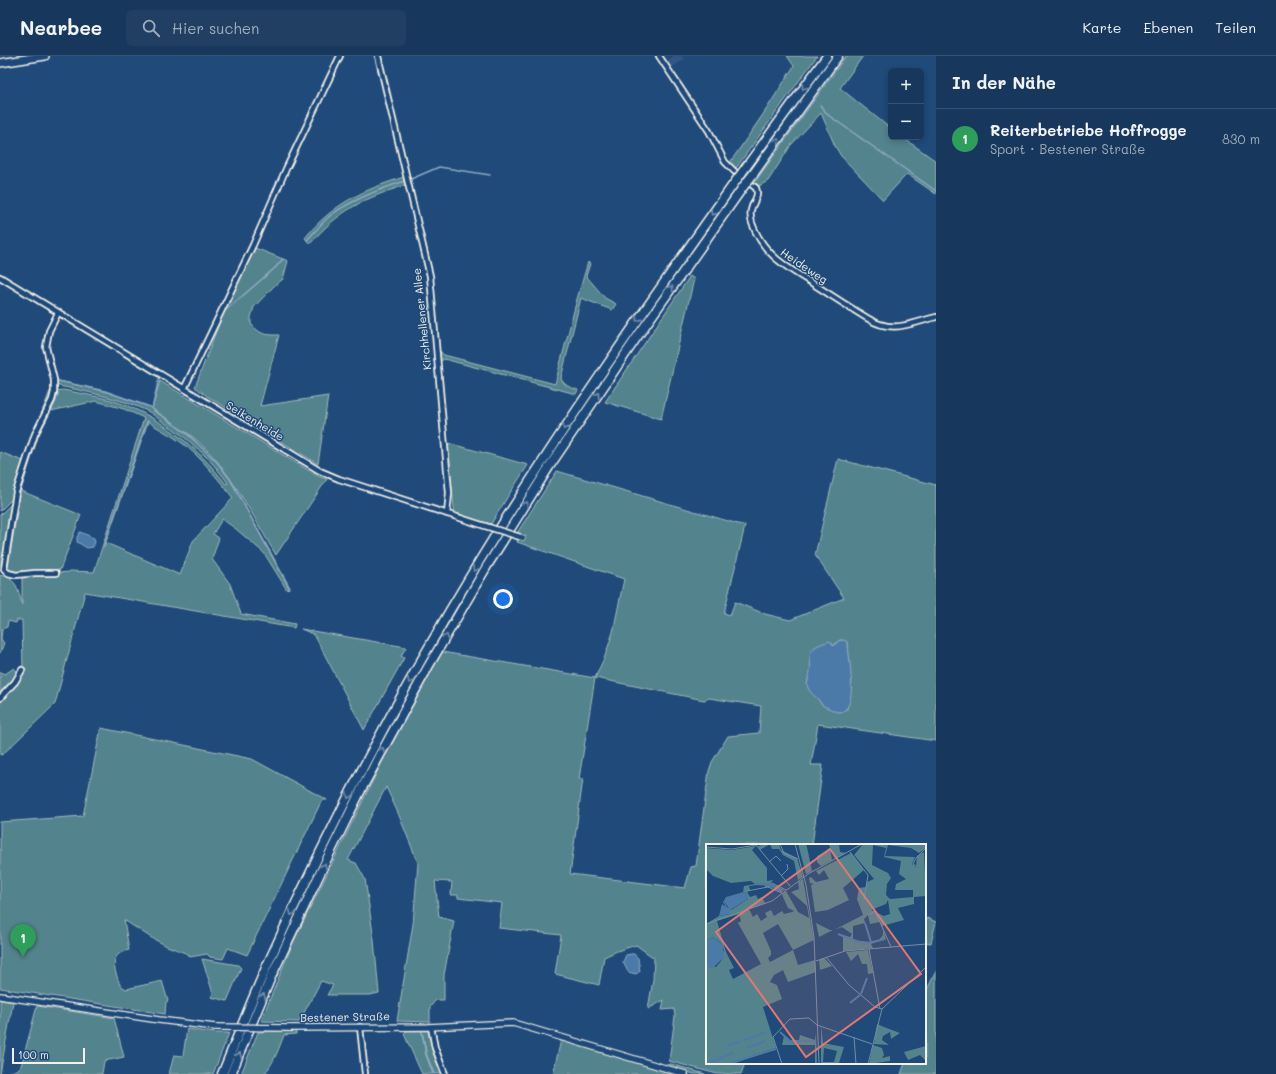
<!DOCTYPE html>
<html lang="de">
<meta charset="utf-8">
<style>
body{margin:0;font-family:Mali,sans-serif;background:#203f62;color:#f1f3f6}
.controls{position:absolute;right:12px;top:12px;display:grid;overflow:hidden;border-radius:6px;box-shadow:0 2px 6px #0003}
.controls button{width:36px;height:36px;display:grid;place-items:center;padding:0;border:0;border-bottom:1px solid #365272;background:#17385c;color:#f1f3f6;font:20px sans-serif}
.scale{position:absolute;left:12px;bottom:10px;width:73px;box-sizing:border-box;padding-left:4px;border:2px solid #f4f1e8;border-top:0;font-size:11px;line-height:14px;white-space:nowrap;color:#f4f1e8;-webkit-text-stroke:3px #1f4a7a;paint-order:stroke}
.you{position:absolute;left:503px;top:543px;width:14px;height:14px;margin:-10px;border:3px solid #fff;border-radius:50%;background:#1a73e8;box-shadow:0 0 0 6px #1a73e833}
.badge{display:grid;place-items:center;width:26px;height:26px;border-radius:50%;background:#e69b98;color:#fff;font-size:13px;font-weight:700}
.pin{position:absolute;translate:-50% -33px;filter:drop-shadow(0 1px 2px #0008)}
.pin::after{content:'';position:absolute;top:21px;width:14px;height:12px;background:inherit;clip-path:polygon(0 0,100% 0,50% 100%)}
.list{margin:0;padding:0;list-style:none}
h2{display:flex;justify-content:space-between;align-items:center;height:52px;margin:0;padding:0 16px;font-size:17px}
h2 small{font-size:13px;font-weight:400;color:#9eacbb}
.list li{display:grid;grid-template-columns:26px 1fr auto;gap:12px;align-items:center;box-sizing:border-box;height:60px;padding:0 16px;border-top:1px solid #365272}
.list b{display:block;font-size:15px;white-space:nowrap}
.list p{margin:0;font-size:13px;white-space:nowrap;color:#9eacbb}
.list em{font-size:13px;font-style:normal;color:#9eacbb}
.icon{flex:none;width:22px;height:22px;fill:none;stroke:currentColor;stroke-width:2;stroke-linecap:round;stroke-linejoin:round}
.map{position:relative;flex:none;width:936px;height:1018px;overflow:hidden}
header{display:flex;align-items:center;gap:24px;box-sizing:border-box;height:56px;padding:0 20px;background:#17385c;border-bottom:1px solid #365272}
header strong{font-size:19px}
nav{display:flex;gap:22px;margin-inline-start:auto;font-size:14px}
.search{width:280px;height:36px;background:#203f62;display:flex;align-items:center;gap:10px;box-sizing:border-box;padding:0 14px;border-radius:6px;color:#9eacbb;font-size:15px}
main{display:flex}
aside{flex:1;background:#17385c}
.map>svg:first-child{display:block}
</style>
<header>
<strong>Nearbee</strong>
<div class="search"><svg class="icon" aria-label="search" viewBox="0 0 24 24"><circle cx="10" cy="10" r="6"/><path d="M15 15l6 6"/></svg>Hier suchen</div>
<nav><a>Karte</a><a>Ebenen</a><a>Teilen</a></nav>
</header>
<main>
<div class="map">
<svg width="936" height="1018" viewBox="0 0 936 1018">
<rect width="100%" height="100%" fill="#1f4a7a"/>
<filter id="ink" filterUnits="userSpaceOnUse"><feTurbulence type="fractalNoise" baseFrequency=".025" numOctaves="2"/><feDisplacementMap in="SourceGraphic" scale="8" xChannelSelector="R" yChannelSelector="G"/><feConvolveMatrix kernelMatrix="1 2 1 2 8 2 1 2 1" color-interpolation-filters="sRGB"/></filter>
<g filter="url(#ink)">
<path fill="#335686" d="M674 0H682L684 3 670 13 665 6Z"/>
<path fill="#53838d" stroke="#a4baba" fill-rule="evenodd" d="M787 0H817L736 112 729 108 764 57 794 10Z
M846 0H863L840 32 891 73V81H902L936 105V138L907 118 883 144 841 100 835 90 821 57 791 89 768 125 759 130 755 126Z
M404 121 406 129C365 142 339 154 310 188L305 182C332 148 363 134 404 121Z
M255 192 288 205 283 223 274 230 254 251 251 261V268C261 279 265 279 279 279L260 350 328 340 318 408 207 340 195 331 220 265 252 194Z
M588 206 590 208 586 220 587 221 605 242 616 248 612 254 581 242 561 322C563 329 571 332 578 334L576 338 444 303 441 305 440 295 444 299 555 328 577 243Z
M690 220 694 223 661 363 605 346Z
M55 324 104 335 136 346 150 351 153 355 174 367 152 353 160 325 318 420 327 423 276 499C251 458 222 395 178 371L203 392 217 406 230 423 289 532 287 534 264 497 236 473 222 463 213 478 219 482 212 503 230 528 241 558 295 568 294 572 85 536 55 648 3 698 0 699V645L17 626 23 615 22 564H17L16 567 8 565 7 571 2 573 1 583 4 587 0 597V519C18 523 18 534 22 549V520L69 516 70 515 94 516 144 362 124 353 96 345 51 355 56 345 58 337 54 348 38 380 18 443 8 510 19 444 21 435 81 459 60 514 20 519 10 517 6 512 15 445 31 391 56 335 63 334C79 337 95 340 111 344 157 358 197 390 226 428L228 427C210 402 189 383 163 366 157 362 152 357 145 354 118 342 88 336 59 330L56 329ZM147 365C159 373 171 379 182 387 202 402 218 423 233 442L193 485 180 519 106 487 104 490Z
M50 335H53L13 442 0 455V396L23 405Z
M448 387 528 409 508 440 491 468 456 458 454 453Z
M838 403 936 429V685L818 668 811 709H823L812 789H707V1007H745L741 1018H717L669 1005 675 960 674 953 662 954 664 944 648 953 653 924 654 902 636 889 617 895 604 901 599 929 555 918 561 879 499 872 502 847 458 842V839H451L452 826 435 825 439 861 454 865 444 919V944H436L430 951V966L397 965 413 868 418 807 398 757 386 731 348 804 356 807 365 823 374 884 379 937 370 939H327L333 929 321 925 299 966 261 965 292 889 382 706 442 596 595 622 605 600 613 576 624 523 517 486 518 483 524 485 526 480 517 477 557 415 745 470 724 557 730 559 735 546 765 558 790 564 844 542 815 499ZM841 584 846 585 848 587 851 632 847 653 840 656 822 649 807 628C808 622 811 616 811 610 811 588 812 591 832 587V589L834 590 838 585ZM595 622 704 644 709 642 761 650 759 677 728 680 712 706 709 715 696 810 691 811 685 832 570 818 583 723H579Z
M12 447 3 511H2L0 509V459Z
M301 573 406 591 401 600 404 602 364 674 317 584 313 578Z
M14 612 18 616 15 623 0 640V616L5 618Z
M101 672 252 703 327 744H322L247 899 228 892 223 903 210 901 207 898 190 901 188 898 167 890 150 881 124 864 129 894C107 898 115 915 120 929L126 933 162 925 168 945 166 946 165 958 0 932V766L83 760Z
M927 862 936 866 931 887 925 886V864Z
M202 903 238 909 241 912 227 945 211 941 213 937Z
M936 915V1018H901L905 1007H925V938Z
M0 944 13 946 0 1018Z
M37 950 114 962 124 1001 104 1005 102 1018H5L17 1014 21 1010Z
M187 973 215 977H229L213 1018H169L174 999 183 1000Z
M286 975H296V978L284 979C279 992 274 1007 264 1018H241L258 976Z
M406 975H422L426 999 433 1018H422L404 978Z
M422 975H428L431 979 434 993 442 1018H434L427 1000Z
M539 977 680 1018H553L561 984Z
M670 1008H671L705 1018H694L669 1011Z"/>
<path fill="#4b7aa8" stroke="#8faac2" d="M80 476 94 482 95 486 93 491 87 492 77 486V481Z
M844 584 848 587C848 600 860 656 839 656 834 656 827 651 822 649 819 642 811 639 808 632 806 626 810 620 810 614 811 610 810 606 810 601 810 590 821 588 830 585L834 590 838 585Z
M631 898H634L638 902 640 915 636 918 628 916 623 906 626 899Z"/>
<g fill="none" stroke-linecap="round" stroke-linejoin="round">
<path stroke="#8faac2" stroke-width="1.5" d="M820 49 828 59 936 135
M411 123 439 111 490 119
M307 184C315 176 322 166 331 159 353 143 380 133 405 125
M226 254 275 212 283 203
M58 325 105 335 150 351 190 380 217 406 230 423 290 532
M152 353 159 322
M104 491 148 365
M8 510 18 443 38 380 54 349 58 337
M422 976 426 998 434 1018"/>
<g stroke="#f4f1e8" stroke-width="8">
<path id="minor" d="M378 0 430 220 449 437 447 458
M659 0 709 75 725 106 735 116 756 132C761 144 746 148 752 167 763 199 788 212 815 229 832 240 849 251 867 262 892 278 909 268 936 261
M0 221 320 415 339 423 485 470
M184 333 253 189 286 113 340 0
M56 517H35L16 519 8 517 4 513 16 436 35 378 52 344 54 336V324L46 291 49 275 58 257
M0 642 15 626 22 614
M360 971 365 1018
M431 971 435 992 445 1018"/>
</g>
<g stroke="#f4f1e8" stroke-width="8">
<path id="tertiary" d="M0 940 159 964 215 971
M289 972 428 971 513 967 685 1018"/>
</g>
<g stroke="#f4f1e8" stroke-width="10">
<path id="primary" d="M0 7 45 0"/>
</g>
<g stroke="#f4f1e8" stroke-width="11">
<path id="motorway" d="M746 111 827 0
M754 117 838 0
M222 1018C238 980 253 940 270 903 332 766 402 632 480 504 560 374 647 250 735 126
M231 1018 271 921 324 809 362 732 428 611 487 510 549 411 635 284 743 131"/>
</g>
<use href="#minor" stroke="#1f4a7a" stroke-width="4.5"/>
<use href="#tertiary" stroke="#1f4a7a" stroke-width="5.5"/>
<use href="#primary" stroke="#1f4a7a" stroke-width="7"/>
<use href="#motorway" stroke="#1f4a7a" stroke-width="8"/>
<g stroke="#f4f1e8" stroke-width="8" stroke-linecap="butt">
<path id="minor-bridge" d="M485 470 520 481"/>
</g>
<g stroke="#f4f1e8" stroke-width="8" stroke-linecap="butt">
<path id="tertiary-bridge" d="M215 971 289 972"/>
</g>
<g stroke="#f4f1e8" stroke-width="11" stroke-linecap="butt">
<path id="motorway-bridge" d="M735 126 746 111
M743 131 754 117"/>
</g>
<use href="#minor-bridge" stroke="#1f4a7a" stroke-width="4.5"/>
<use href="#tertiary-bridge" stroke="#1f4a7a" stroke-width="5.5"/>
<use href="#motorway-bridge" stroke="#1f4a7a" stroke-width="8"/>
</g>
<defs><path id="oneway-chevron" d="M-2-3.5L2.5 0L-2 3.5" fill="none" stroke-width="1.6" stroke-linecap="round" stroke-linejoin="round"/></defs>
<g stroke="#748da6">
<use href="#oneway-chevron" transform="translate(804 31) rotate(126)"/>
<use href="#oneway-chevron" transform="translate(777 85) rotate(-54)"/>
<use href="#oneway-chevron" transform="translate(713 157) rotate(125)"/>
<use href="#oneway-chevron" transform="translate(671 232) rotate(-55)"/>
<use href="#oneway-chevron" transform="translate(638 263) rotate(125)"/>
<use href="#oneway-chevron" transform="translate(597 339) rotate(-56)"/>
<use href="#oneway-chevron" transform="translate(565 371) rotate(124)"/>
<use href="#oneway-chevron" transform="translate(526 448) rotate(-58)"/>
<use href="#oneway-chevron" transform="translate(475 513) rotate(120)"/>
<use href="#oneway-chevron" transform="translate(446 581) rotate(-60)"/>
<use href="#oneway-chevron" transform="translate(410 625) rotate(118)"/>
<use href="#oneway-chevron" transform="translate(382 694) rotate(-62)"/>
<use href="#oneway-chevron" transform="translate(349 740) rotate(117)"/>
<use href="#oneway-chevron" transform="translate(324 810) rotate(-64)"/>
<use href="#oneway-chevron" transform="translate(292 857) rotate(115)"/>
<use href="#oneway-chevron" transform="translate(263 940) rotate(-67)"/>
<use href="#oneway-chevron" transform="translate(239 999) rotate(-67)"/>
</g>
</g>
<g text-anchor="middle" stroke-width="3" stroke-linejoin="round" paint-order="stroke">
<g font-size="11" fill="#f4f1e8" stroke="#1f4a7a">
<text transform="translate(804 210) rotate(34)" y="4">Heideweg</text>
<text transform="translate(422 263) rotate(-96)" y="4">Kirchhellener Allee</text>
<text transform="translate(255 365) rotate(31)" y="4">Seikenheide</text>
<text transform="translate(345 961) rotate(-1)" y="4">Bestener Straße</text>
</g>
</g>
<g transform="translate(706 788)">
<rect width="220" height="220" fill="#1f4a7a"/>
<path d="M60 0H73L75 6 91 14 97 33 92 36 88 17 77 11 73 5H66L64 0 54 6 52 2ZM92 0H100L101 3 106 27 100 30ZM133 0 134 8 140 9 129 15 123 1ZM157 0H220V4L213 9 205 4 182 1 179 12 209 13 206 20 210 23 211 12 218 8 220 52 208 53V60L192 64 198 76 176 82 180 95 165 100 167 104 137 107V93L132 90 144 93 146 90 136 83 128 86 157 71 151 55 153 44 160 43 161 38 168 35 148 11ZM167 1 180 4 178 13 195 17 193 30 200 35 190 40 189 46H207V53L184 55 180 51 181 40 185 34 182 29 166 21ZM182 56 184 70 178 72 165 66 180 60ZM162 71 164 80 174 78 177 86V91L173 96 165 98 158 75ZM159 79 164 98 147 96V82ZM50 2 46 6 61 24V37L67 36 65 39 78 46 76 48 69 44 59 43V40L43 42 44 46 41 48 44 53 50 51 52 55 56 53 59 59 43 65 47 73 51 70 55 77 61 73 59 69 65 66 68 72 76 67 78 70 86 68 88 67 82 64 77 53 76 50 80 47 92 68 103 74 101 62 85 48 93 45 92 38 97 35 108 96 87 106 92 121 109 116 110 128 82 138 77 126 68 131 64 138 71 141 76 155 57 163 70 204 21 220H0V121L10 123 15 117 18 106 15 99 7 93 0 97V80L13 72 24 70 17 58 20 53 37 48 38 42 49 40 45 37 25 39 7 32 0 25V4L26 6ZM39 48 42 55 25 66 21 63 18 57 20 53ZM33 70 35 77 32 79 55 120 27 135 23 126 28 124 20 108 11 77ZM72 80 87 106 64 118 62 114 65 111V107L57 89ZM124 5 126 16 115 22 111 18V12ZM145 9 158 26 137 44 143 56 122 66 109 68 105 41 108 40 104 39 103 34 105 33 110 38 123 35 118 26 113 31 110 27ZM110 79 124 86H127L113 93ZM162 106 167 129 162 130 161 120H156L152 110 145 117 140 108ZM118 114 126 122 114 126 113 116ZM171 180 178 183 194 189 185 195 184 188 177 192 176 196 183 201 168 200ZM115 181 117 199 138 203 133 219 135 220H115ZM118 204 131 207 128 218H117ZM74 188 84 196H93L94 191 109 196 110 189 111 220H109V201H76L78 192ZM167 201 176 204 178 211 176 214 184 212V217L163 220ZM220 202V217L214 211 202 216 198 208Z" fill="#53838d" fill-rule="evenodd"/>
<path d="M39 48 42 55 24 66V70L13 72 16 60 24 66 18 57 20 53ZM7 93 17 101 18 113 6 125 0 121V97Z" fill="#4b7aa8"/>
<path fill="none" stroke="#4b7aa8" stroke-width="2" d="M49 40 64 41 76 48M159 79 165 98M132 90 158 100 179 95M155 150 161 134M144 159 154 151M74 188 84 197H110M38 196 60 188M21 202 33 198M41 204 59 197M44 213 70 205M12 215 27 209M1 220 9 216 12 218M23 220 44 213"/>
<path fill="none" stroke="#748da6" stroke-width="1" d="M74 0 78 9 92 15M89 0 100 41 108 93 113 220M50 1 84 42M0 3 26 5 56 0M144 8 162 31 158 56M63 18 70 12 75 17M210 22 207 20 210 14 220 4M75 32 82 25 81 20M66 39 80 46M41 47 62 43 76 49M162 71 169 67 185 103M0 80 66 57 102 30 156 0M163 105 174 165M120 113 143 141 169 163 176 165M110 117 139 107 220 100M148 193 150 220M76 220 67 193 84 175 103 174 111 181 166 200M162 220 176 165 220 123"/>
<path fill="#e27875" fill-opacity="0.15" stroke="#e27875" stroke-width="2" d="M124 5 215 130 100 213 10 88Z"/>
<rect width="220" height="220" fill="none" stroke="#f4f1e8" stroke-width="2"/>
</g>
</svg>
<div class="controls">
<button>+</button>
<button>−</button>
</div>
<div class="scale">100 m</div>
<div class="you"></div>
<div class="pin badge" style="left:23px;top:901px;background:#2e9e5b">1</div>
</div>
<aside>
<h2>In der Nähe<small></small></h2>
<ul class="list">
<li><span class="badge" style="background:#2e9e5b">1</span><div><b>Reiterbetriebe Hoffrogge</b><p>Sport · Bestener Straße</p></div><em>830 m</em></li>
</ul>
</aside>
</main>
